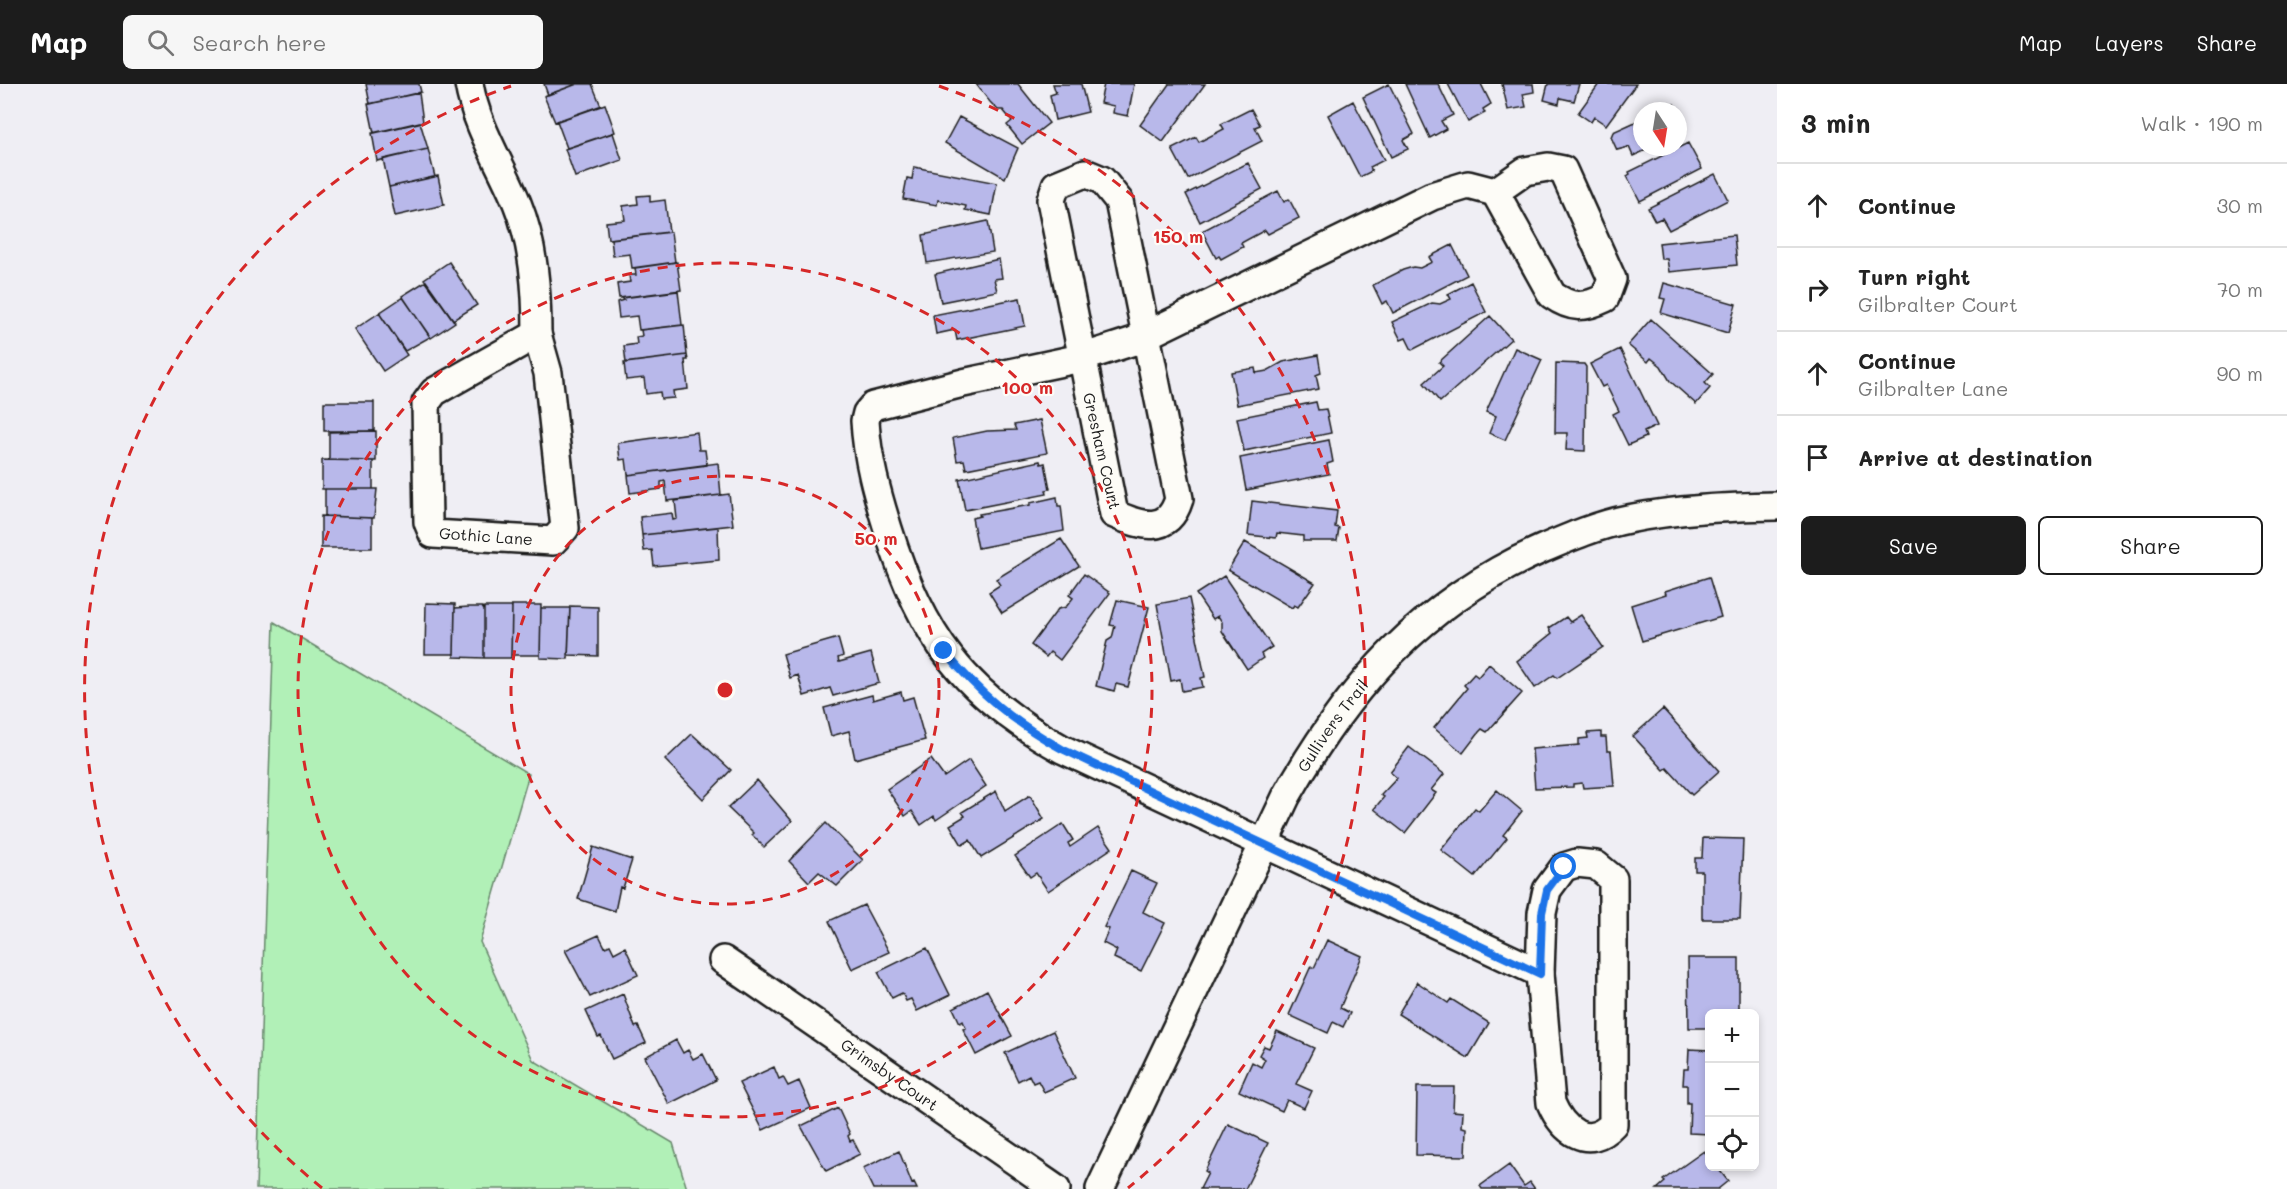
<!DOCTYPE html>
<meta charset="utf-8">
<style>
body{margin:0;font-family:Mali,sans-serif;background:#f6f6f6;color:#222}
.controls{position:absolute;right:18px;bottom:18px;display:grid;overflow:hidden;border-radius:9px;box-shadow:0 3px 9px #0003}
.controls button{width:54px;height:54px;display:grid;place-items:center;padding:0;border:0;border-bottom:2px solid #e0e0e0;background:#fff;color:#222;font:30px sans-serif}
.compass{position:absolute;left:1633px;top:18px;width:54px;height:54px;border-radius:50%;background:#fff;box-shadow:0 3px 9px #0003;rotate:168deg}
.stop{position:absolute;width:18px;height:18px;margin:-14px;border:4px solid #1a73e8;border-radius:50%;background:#fff}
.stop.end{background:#1a73e8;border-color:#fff;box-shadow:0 2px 6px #0008}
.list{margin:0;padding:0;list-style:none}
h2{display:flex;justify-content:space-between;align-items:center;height:78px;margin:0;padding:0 24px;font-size:26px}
h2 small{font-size:20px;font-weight:400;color:#767676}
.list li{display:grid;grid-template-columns:39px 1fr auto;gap:18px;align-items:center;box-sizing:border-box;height:84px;padding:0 24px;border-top:2px solid #e0e0e0}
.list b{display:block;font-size:22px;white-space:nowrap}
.list p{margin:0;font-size:20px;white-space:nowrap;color:#767676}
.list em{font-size:20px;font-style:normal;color:#767676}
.actions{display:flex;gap:12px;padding:18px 24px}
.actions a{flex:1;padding:14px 0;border:2px solid #1c1c1c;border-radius:9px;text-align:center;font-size:21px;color:#1c1c1c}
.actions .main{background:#1c1c1c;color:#fff}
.icon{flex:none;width:33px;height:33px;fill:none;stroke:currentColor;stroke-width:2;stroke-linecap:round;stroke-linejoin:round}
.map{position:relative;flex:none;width:1777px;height:1105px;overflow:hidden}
header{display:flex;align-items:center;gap:36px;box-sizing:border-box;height:84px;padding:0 30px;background:#1c1c1c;color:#fff}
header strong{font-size:28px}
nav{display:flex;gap:33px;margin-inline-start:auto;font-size:21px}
.search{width:420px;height:54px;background:#f6f6f6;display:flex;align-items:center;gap:15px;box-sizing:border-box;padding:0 21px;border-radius:9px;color:#767676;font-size:22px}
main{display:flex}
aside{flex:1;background:#fff}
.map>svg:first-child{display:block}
</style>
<header>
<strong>Map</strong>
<div class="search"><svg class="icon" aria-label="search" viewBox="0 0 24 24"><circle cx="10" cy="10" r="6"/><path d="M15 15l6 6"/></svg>Search here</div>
<nav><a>Map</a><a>Layers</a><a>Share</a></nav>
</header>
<main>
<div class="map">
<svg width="1777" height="1105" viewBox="0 0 1777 1105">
<rect width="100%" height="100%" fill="#efeef4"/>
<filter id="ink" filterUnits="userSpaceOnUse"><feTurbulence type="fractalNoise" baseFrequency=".0167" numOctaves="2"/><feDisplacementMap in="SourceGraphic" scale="12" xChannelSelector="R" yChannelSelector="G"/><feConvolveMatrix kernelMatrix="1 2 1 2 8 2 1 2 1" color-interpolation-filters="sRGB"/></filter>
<g filter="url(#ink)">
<path fill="#b1f0b7" stroke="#66866a" stroke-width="1.5" d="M274 538 529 690 480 858 533 976 673 1059 687 1105H256Z"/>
<path fill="#b8b8ea" stroke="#1c1c1c" stroke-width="1.5" d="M366 0H419L421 8 370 20Z
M544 0H577L548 11Z
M577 0H592L601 22 555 38 544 12Z
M976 0H1018L1049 39 1022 60 1007 41 1012 37 1003 26H998L990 18Z
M1053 0H1081L1088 28 1055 36 1050 11 1056 9Z
M1104 0H1134L1128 32 1113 29 1114 22 1100 19Z
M1169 0H1205L1163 58 1140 41Z
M1389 0 1414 50 1403 56 1408 65 1391 73 1363 13Z
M1405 0H1438L1453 31 1441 37 1446 45 1430 54Z
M1448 0H1481L1491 20 1483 25 1485 29 1468 38Z
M1502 0H1533L1534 8 1523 10 1526 23 1508 26Z
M1548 0H1579L1574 17 1560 14 1559 20 1544 16Z
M1599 0H1636L1606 41 1594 33 1591 38 1578 29Z
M419 9 423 38 374 49 368 20Z
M1353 17 1384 76 1370 83 1372 87 1360 93 1328 31Z
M605 20 615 48 567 64 557 37Z
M1674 20 1677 27H1659Z
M1251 25 1260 41 1255 43 1262 57 1188 95 1172 65 1196 53 1199 58 1224 45 1221 40Z
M1678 29 1686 47 1678 51Z
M959 33 1018 64 1005 94 945 59Z
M1642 35V63H1653L1633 72 1629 63 1617 66 1611 53 1613 48Z
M420 38 428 65 377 77 372 49Z
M613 49 622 76 575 93 565 65Z
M1688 59 1702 85 1640 117 1627 92 1630 90 1629 88Z
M428 65 435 93 389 103 383 75Z
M1248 79 1262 105 1200 138 1186 110Z
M914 83 997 99 991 131 965 126 966 122 938 116 937 121 903 115 907 94 912 95Z
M1715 90 1728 116 1669 146 1662 134 1655 137 1648 124Z
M438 92 444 121 395 132 389 103Z
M1278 107 1284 118 1289 115 1299 134 1268 150 1265 146 1241 159 1243 163 1221 175 1219 172 1216 174 1202 147Z
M650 111V118L665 116 669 148 608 155 606 138 625 136 623 122 638 120 637 112Z
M988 137 993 168 927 179 923 151Z
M671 148 675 178 632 184 630 170 613 172 611 155Z
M1734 151 1737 181 1669 188 1667 175H1661L1659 159Z
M1452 161 1467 191 1393 229 1387 217 1382 220 1373 201 1403 186 1413 183 1420 184 1432 178 1429 173Z
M999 175 1002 194 994 195 997 207 941 218 935 190Z
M449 178 477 221 453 236 424 195Z
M677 178 681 206 619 214 617 200 630 198 629 191H636L635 184Z
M426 197 455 238 431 254 402 212Z
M1471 198 1486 228 1412 266 1406 254 1401 256 1392 238 1432 219 1440 220 1451 215 1448 210Z
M1664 199 1736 220 1728 249 1661 229 1665 215 1660 214Z
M678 207 682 241 639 246 637 232 619 234 617 218 624 216 622 214Z
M403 213 430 253 405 267 379 229Z
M1020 214 1025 242 957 256 955 246 936 250 933 231Z
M379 229 407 271 383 287 355 245Z
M1490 232 1511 255 1440 318 1424 299 1443 282 1439 278Z
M1651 235 1713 290 1705 299 1710 304 1696 320 1670 297 1661 282 1651 274 1648 278 1628 261Z
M684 241 687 271 626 279 624 262 637 260 636 253 642 252 641 246Z
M1515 264 1542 276 1505 356 1489 349 1496 332 1486 328Z
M1620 265 1657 342 1644 348 1646 353 1628 361 1613 330 1619 327 1606 301 1602 303 1590 280Z
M687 271 688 276H685L688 305 673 307 674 314 661 315 660 308 646 310 644 294 626 296 624 279Z
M1318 271 1321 289 1316 291 1319 305 1237 321 1231 288 1255 284 1256 289 1267 287 1283 278Z
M1556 279 1584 280 1586 283 1585 367 1566 366 1567 349H1555Z
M324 318H374V347H324Z
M1316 318 1318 326 1326 325 1331 349 1244 367 1237 334Z
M1040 336 1047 369 966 385 964 376 957 377 953 354 987 347 1016 346 1014 341Z
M376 347V377L329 376V348Z
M697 348 699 366H705L707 381 628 391 626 375 620 376 618 359Z
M1329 356 1333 378 1327 380 1329 390 1246 406 1240 374Z
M322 376 373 377V405H322Z
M1040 377 1041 380 1045 379 1050 405 1046 406 1047 410 965 426 959 395Z
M718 379 721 411 667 417 665 397 661 398V405L630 409 628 391Z
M325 405H377L374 434 325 432Z
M729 410 733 441 642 451 640 433 672 429 673 436 677 435 675 417Z
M1057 413 1058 422H1061L1064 447 978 464 972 434 980 432 979 430 1030 421V419Z
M1252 417 1337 427 1335 443 1339 444 1337 457H1303V452L1277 449 1276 454 1248 451Z
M321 432 372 434V464H321Z
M718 443 719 476 654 482 652 466 644 467 642 451Z
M1061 455 1079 482 1002 529 989 508 1000 501 996 495Z
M1245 458 1315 499 1298 523 1294 521 1292 524 1228 486Z
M1084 490 1110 509 1060 576 1050 568 1046 573 1031 561 1058 525 1066 523 1073 514 1069 511Z
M1224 492 1272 563 1261 570 1263 574 1247 585 1222 547V538L1218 532 1213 535 1196 510Z
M1709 493 1721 533 1642 557 1631 521 1666 510 1665 507Z
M1189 514 1205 593 1201 594 1203 603 1182 607 1180 595 1171 597 1157 520Z
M1117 516 1149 523 1128 603 1116 600 1114 607 1096 602 1107 557 1112 554 1115 542 1110 541Z
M426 519 455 520 454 570H425Z
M512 521H541L540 571H511Z
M570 522 598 523V572L568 571Z
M469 523H482L484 526V574L454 573 455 524Z
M484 523H512L511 574H484Z
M541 524H570L568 575 540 574Z
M1581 531 1603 563 1557 594 1554 591 1535 604 1517 577 1552 549 1549 544 1566 533 1570 538Z
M838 554 843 572 838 574 839 578 871 569 879 599 833 612 830 604 804 612 798 591 790 594 783 570Z
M1489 580 1522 609 1487 648 1482 645 1479 648 1463 669 1434 644 1467 604 1464 601 1474 590 1478 593Z
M901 608 903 616 913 613 925 656 855 675 849 647 831 652 824 624 872 611 873 616Z
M1663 625 1719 687 1692 711 1667 684 1664 686 1633 652Z
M1601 648V653H1606L1607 667H1611L1614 702 1583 704 1582 699 1573 700V703L1535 704 1532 665 1579 661V655L1588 654 1587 649Z
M692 650 731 686 703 715 665 676Z
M1409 663 1444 690 1431 706 1436 709 1405 749 1374 725 1384 713 1381 711 1397 694 1390 688Z
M931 675 944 693 969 676 986 702 936 736 934 732 921 741 912 727 905 732 887 705Z
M757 696 792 737 764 763 752 751 754 749 728 724Z
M1497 706 1522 727 1503 751 1507 754 1475 793 1441 766 1475 724 1479 727Z
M996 707 1005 727 1030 711 1044 735 981 774 970 756 962 761 950 741 965 732 962 728Z
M826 739 863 776 837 802 819 788 809 798 789 777Z
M1063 740 1073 756 1068 759 1070 763 1098 744 1112 764 1048 807 1036 789 1030 793 1015 772Z
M1703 754 1743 755 1740 835H1702V787H1695V774H1702Z
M593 763 632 776 623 804 620 803 615 827 578 815Z
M1131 787 1157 799 1143 828 1165 839 1141 887 1114 874 1117 866 1103 859 1109 845 1104 843Z
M864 821 889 868 852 885 829 837Z
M599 851 605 863 610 861 614 869 625 863 638 891 590 913 565 866Z
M1327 856 1362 872 1340 924 1350 929 1343 943 1333 938 1328 949 1289 931 1311 882 1314 884Z
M927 864 950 911 917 927 911 915 906 917 902 909 892 914 878 888Z
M1688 874H1739V930H1710V944H1689Z
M1417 898 1448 919 1451 915 1489 939 1468 974 1398 930Z
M987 906 1012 952 976 971 963 945 966 944 963 937 960 939 953 924Z
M623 910 635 943 638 942 646 959 612 975 601 952 598 953 586 927Z
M1053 947 1075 994 1044 1008 1038 997 1033 999 1029 991 1018 997 1005 969Z
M1277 947 1314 964 1296 1000 1312 1007 1304 1024 1287 1016 1282 1027 1239 1007 1252 978 1261 983 1265 975 1259 971 1264 962 1269 964Z
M676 956 683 969 688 966 693 975 703 970 716 996 669 1020 645 973Z
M1689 965 1710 966V1050L1689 1049 1690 1019H1687V1001H1683L1684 985H1688Z
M774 983 779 995 783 993 788 1002 799 997 811 1024 763 1046 739 999Z
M1417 1003H1454L1453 1027 1463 1028 1462 1043 1467 1044 1466 1072 1416 1071Z
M838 1024 850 1050 848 1052 850 1057 853 1056 860 1070 826 1087 801 1042Z
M1228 1040 1268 1059 1245 1105H1200L1208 1089 1205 1087Z
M899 1067 912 1100 914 1099 917 1105H873L863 1084Z
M1704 1067 1710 1074V1082H1716L1728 1097 1718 1105H1657L1665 1098 1663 1096Z
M1509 1081 1524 1102 1530 1098 1535 1105H1482L1480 1102Z"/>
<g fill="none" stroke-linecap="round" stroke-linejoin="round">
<g stroke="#1c1c1c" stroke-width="32">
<g id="minor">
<path d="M469 0C476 42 501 80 517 119 534 161 537 207 537 250"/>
<path d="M1548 83 1563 86 1612 195 1605 214C1584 224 1572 225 1552 211L1495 108 1525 87Z"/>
<path d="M1085 89 1102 96 1119 117 1179 415C1168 451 1141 442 1114 430L1051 116 1056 101Z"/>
<path d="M1495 108 1468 101 1432 112 1134 257 1081 274 963 299 873 322 867 329 865 337C867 374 877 410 888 445 921 552 964 610 1062 665L1540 889"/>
<path d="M537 250 548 289 565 444 553 457 433 450 428 438 426 319 434 308Z"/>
<path d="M1577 779 1596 781 1613 795V1040C1588 1067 1563 1047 1551 1019L1540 889 1542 829 1547 806 1564 783Z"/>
<path id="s1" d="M723 876 1056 1105"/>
<path id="s2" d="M1100 1105 1286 713C1348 602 1424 517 1542 465 1570 453 1598 441 1628 435 1677 425 1727 423 1777 422"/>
</g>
</g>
<use href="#minor" stroke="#fdfcf7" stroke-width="27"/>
</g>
</g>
<g fill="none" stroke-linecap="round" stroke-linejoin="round" filter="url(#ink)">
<path stroke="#1a73e8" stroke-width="8" d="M944 567C981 611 1012 637 1062 665L1540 890 1542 829 1547 806 1564 783"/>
</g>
<g fill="none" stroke="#d62828" stroke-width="3" stroke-dasharray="10 8">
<circle cx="725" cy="606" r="214"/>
<circle cx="725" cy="606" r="427"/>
<path d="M322 1104A641 641 0 0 1 511 2M939 2A641 641 0 0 1 1128 1104"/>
</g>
<g text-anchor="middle" stroke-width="4.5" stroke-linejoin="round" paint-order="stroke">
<g font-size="16" fill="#1c1c1c" stroke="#fdfcf7">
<text transform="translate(1102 367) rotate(77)" y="6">Gresham Court</text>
<text transform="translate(486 452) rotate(4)" y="6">Gothic Lane</text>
<text dy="6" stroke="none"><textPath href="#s2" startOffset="519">Gullivers Trail</textPath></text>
<text dy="6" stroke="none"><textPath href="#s1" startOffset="202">Grimsby Court</textPath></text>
</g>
</g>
<circle cx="725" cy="606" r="9" fill="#d62828" stroke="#fdfcf7" stroke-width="3"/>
<g font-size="18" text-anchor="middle" font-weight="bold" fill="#d62828" stroke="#fdfcf7" stroke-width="4.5" stroke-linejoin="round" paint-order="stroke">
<text x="1178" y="159">150 m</text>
<text x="1027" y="310">100 m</text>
<text x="876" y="461">50 m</text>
</g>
</svg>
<div class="controls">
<button>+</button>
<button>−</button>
<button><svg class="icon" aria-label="locate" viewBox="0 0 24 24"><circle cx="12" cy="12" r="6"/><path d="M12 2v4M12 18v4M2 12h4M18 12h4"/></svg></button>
</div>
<svg class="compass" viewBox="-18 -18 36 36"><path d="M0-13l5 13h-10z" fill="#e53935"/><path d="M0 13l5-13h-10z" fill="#767676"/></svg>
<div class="stop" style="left:1564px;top:783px"></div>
<div class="stop end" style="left:944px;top:567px"></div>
</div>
<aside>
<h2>3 min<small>Walk · 190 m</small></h2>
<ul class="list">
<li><svg class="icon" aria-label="ahead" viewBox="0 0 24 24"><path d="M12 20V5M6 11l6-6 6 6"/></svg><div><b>Continue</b></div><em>30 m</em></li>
<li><svg class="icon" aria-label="right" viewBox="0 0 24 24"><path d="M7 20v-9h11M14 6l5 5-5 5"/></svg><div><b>Turn right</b><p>Gilbralter Court</p></div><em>70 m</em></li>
<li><svg class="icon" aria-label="ahead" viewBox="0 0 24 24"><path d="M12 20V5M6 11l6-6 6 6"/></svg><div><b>Continue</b><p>Gilbralter Lane</p></div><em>90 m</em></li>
<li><svg class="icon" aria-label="arrive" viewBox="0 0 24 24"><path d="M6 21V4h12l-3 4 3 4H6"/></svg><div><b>Arrive at destination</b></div></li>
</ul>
<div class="actions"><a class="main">Save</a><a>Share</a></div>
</aside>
</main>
